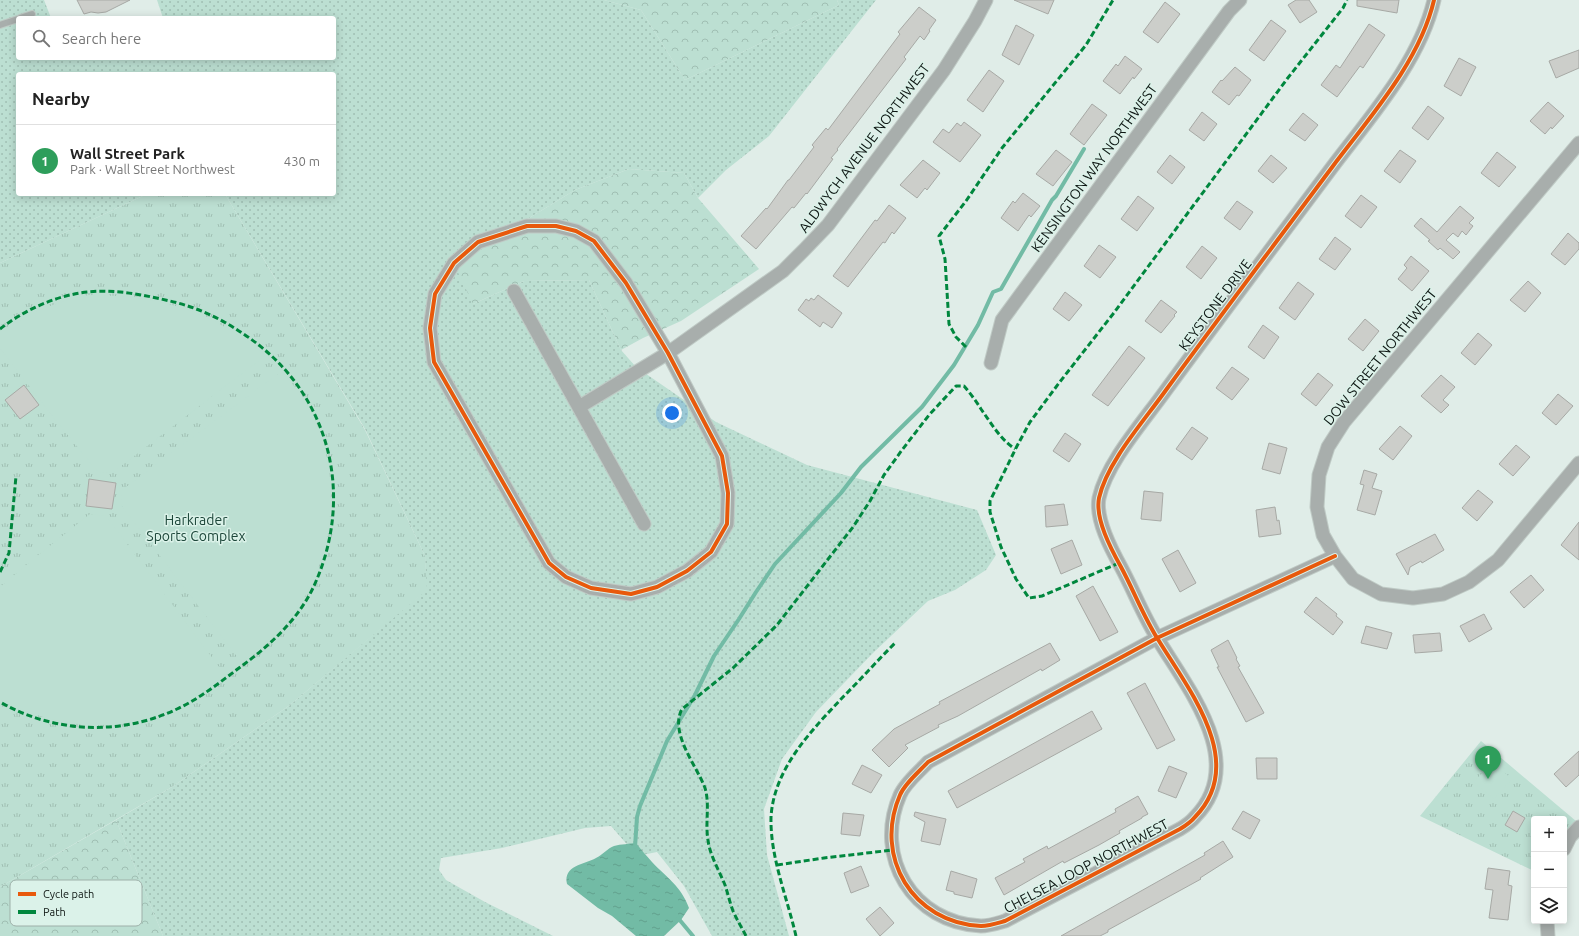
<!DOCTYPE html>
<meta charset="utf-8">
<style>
body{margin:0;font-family:Ubuntu,sans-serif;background:#f6f6f6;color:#222}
.controls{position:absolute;right:12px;bottom:12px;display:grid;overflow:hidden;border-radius:4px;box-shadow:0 2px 10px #0003}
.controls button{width:36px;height:36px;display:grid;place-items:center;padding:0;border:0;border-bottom:1px solid #e0e0e0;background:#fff;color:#222;font:20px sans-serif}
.you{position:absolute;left:672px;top:413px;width:14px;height:14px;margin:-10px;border:3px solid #fff;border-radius:50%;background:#1a73e8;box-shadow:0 0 0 6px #1a73e833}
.badge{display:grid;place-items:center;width:26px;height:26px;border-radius:50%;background:#58615e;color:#fff;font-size:13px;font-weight:700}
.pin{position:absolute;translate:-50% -33px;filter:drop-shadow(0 1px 2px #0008)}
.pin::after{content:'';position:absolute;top:21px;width:14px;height:12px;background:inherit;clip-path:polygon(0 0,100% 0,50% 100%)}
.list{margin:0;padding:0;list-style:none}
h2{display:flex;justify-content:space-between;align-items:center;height:52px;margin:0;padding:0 16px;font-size:17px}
h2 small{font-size:13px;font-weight:400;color:#767676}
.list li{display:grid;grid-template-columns:26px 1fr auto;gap:12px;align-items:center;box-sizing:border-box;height:72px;padding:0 16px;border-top:1px solid #e0e0e0}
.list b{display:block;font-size:15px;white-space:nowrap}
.list p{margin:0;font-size:13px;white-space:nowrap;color:#767676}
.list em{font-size:13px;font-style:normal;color:#767676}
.icon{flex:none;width:22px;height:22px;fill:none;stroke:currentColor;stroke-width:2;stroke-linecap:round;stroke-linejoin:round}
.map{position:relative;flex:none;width:1579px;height:936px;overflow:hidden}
.search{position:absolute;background:#fff;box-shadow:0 2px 10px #0003;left:16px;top:16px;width:320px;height:44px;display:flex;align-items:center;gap:10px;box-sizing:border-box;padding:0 14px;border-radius:4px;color:#767676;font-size:15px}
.panel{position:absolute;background:#fff;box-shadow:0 2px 10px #0003;left:16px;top:72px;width:320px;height:124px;border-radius:4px}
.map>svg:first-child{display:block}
</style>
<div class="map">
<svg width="1579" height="936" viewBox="0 0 1579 936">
<defs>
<pattern id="grass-dots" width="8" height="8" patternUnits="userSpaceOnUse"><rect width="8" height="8" fill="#bcdfd2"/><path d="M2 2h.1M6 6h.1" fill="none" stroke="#a0bfb3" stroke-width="1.8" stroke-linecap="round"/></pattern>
<pattern id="forest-crowns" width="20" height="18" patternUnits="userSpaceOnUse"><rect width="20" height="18" fill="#bcdfd2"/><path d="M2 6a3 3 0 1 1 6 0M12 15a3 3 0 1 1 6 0" fill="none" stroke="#a0bfb3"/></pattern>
<pattern id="park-tufts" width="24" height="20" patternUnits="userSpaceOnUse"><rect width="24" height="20" fill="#bcdfd2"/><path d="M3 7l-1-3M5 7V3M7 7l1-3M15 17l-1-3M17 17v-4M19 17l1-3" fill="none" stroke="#a0bfb3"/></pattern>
<pattern id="water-ripples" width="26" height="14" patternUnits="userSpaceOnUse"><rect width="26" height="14" fill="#72bba5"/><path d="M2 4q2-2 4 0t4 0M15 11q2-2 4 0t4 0" fill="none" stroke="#62a08d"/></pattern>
</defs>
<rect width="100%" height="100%" fill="#e0ede8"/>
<path fill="url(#grass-dots)" d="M0 0H44L51 18H18V58H334V18H163L157 0H604L641 10 685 80 839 5 837 0H876L769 136 726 170 698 198 684 173 629 169 575 190 500 236 473 304 524 281 589 280 621 350 636 367 716 422 807 465 977 510 996 555 986 570 955 590 928 601 873 653 816 712 782 759 764 809 767 855 789 936H712L684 886 657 852 637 856 611 826 585 828 502 848 441 858 439 870 446 880 485 902 553 936H163L116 820 172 787 290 705 426 590 425 556 365 429 225 194H334V74H18V194H147L0 263Z"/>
<path fill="url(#forest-crowns)" d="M604 0H837L839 5 685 80 641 10Z
M629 169 684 173 698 198 759 269 681 321 643 338 621 350 589 280 524 281 473 304 456 268 500 236 575 190Z
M116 820 163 936H0V887Z"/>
<path fill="url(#park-tufts)" d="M147 194H225L365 430 425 556 427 590 290 705 172 787 0 887V263Z
M1481 741 1576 821 1564 837V819H1534V871L1420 816Z"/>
<path fill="#bcdfd2" d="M88 295C160 295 209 310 266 355L112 473 98 472 53 417 0 348V335C28 312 54 303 88 295Z
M282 371C294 386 305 400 313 416 342 475 335 557 296 610 281 630 262 646 242 663L121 505 122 490Z
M90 514 106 516 225 675C210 686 194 699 177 707 120 735 54 729 0 699V587L37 556Z
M1492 762 1512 779 1494 799 1474 782Z"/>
<path fill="url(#water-ripples)" d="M636 843C641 850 647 856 652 862 667 878 681 886 689 908L681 920 664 936H636L612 916 598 908 567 884C563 865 584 865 596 858 602 855 608 848 614 846 621 844 629 844 636 843Z"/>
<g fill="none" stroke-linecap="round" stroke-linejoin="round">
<path stroke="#72bba5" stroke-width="4" d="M635 847 637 817 640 806 667 741 695 695 714 656 739 619 756 592 775 564 841 493 861 467 922 407 954 365 978 325 993 292 1001 289 1052 200 1056 196 1084 149
M678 918 693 936"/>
</g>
<path fill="#ccceca" stroke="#a7a9a5" d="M77 0H130L106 12 98 13 91 12 84 14Z
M1014 0H1054L1048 14Z
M1296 0H1309L1317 12 1300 23 1288 5Z
M1357 0H1399L1397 13 1357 6Z
M1165 2 1180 14 1158 43 1143 32Z
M919 7 936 20 929 30 930 31 924 40 920 36 904 57 906 59 837 149 838 150 831 158 833 159 807 194 806 193 794 208 792 207 756 249 741 236 766 208 767 209 788 180H789L814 147 812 145 826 128 828 130 900 34 898 32Z
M1271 20 1286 31 1264 61 1249 50Z
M1369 24 1385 35 1363 68 1360 66 1337 97 1321 85 1336 65 1340 68Z
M1016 25 1034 35 1019 65 1002 55Z
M1579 50V68L1556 78 1549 61Z
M1125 56 1142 69 1134 79 1133 77 1120 94 1103 81 1116 64 1118 66Z
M1459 58 1476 67 1461 96 1444 86Z
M1235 67 1251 80 1239 96 1237 95 1229 105 1212 92 1221 80 1222 81Z
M989 70 1004 81 983 112 967 100Z
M1548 102 1564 116 1552 129 1551 127 1545 134 1530 121Z
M1092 104 1107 115 1084 145 1070 134Z
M1428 106 1444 118 1428 140 1412 128Z
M1202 112 1217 124 1204 141 1189 130Z
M1303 113 1318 125 1305 141 1289 130Z
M964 122 981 135 960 162 933 142 943 129 949 133 957 123 961 126Z
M1056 150 1072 162 1053 186 1036 174Z
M1400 150 1416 161 1400 183 1384 171Z
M1497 152 1516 167 1499 187 1481 173Z
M1170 155 1185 167 1172 184 1157 172Z
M1271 155 1287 168 1273 183 1258 171Z
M923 160 940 173 927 190 925 188 917 198 900 185Z
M1023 193 1040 206 1031 217 1029 215 1018 231 1001 218 1013 201 1015 203Z
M1361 195 1377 207 1361 228 1345 216Z
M1138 196 1154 208 1137 231 1121 219Z
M1237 201 1253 212 1240 230 1224 218Z
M889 205 906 218 894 234 892 232 885 243 883 242 848 287 833 276 875 220 877 221Z
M1460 206 1474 218 1469 223 1473 226 1466 235 1462 231 1458 237 1453 233 1446 240 1460 252 1453 259 1440 248 1438 250 1428 241 1430 240 1414 226 1421 218 1437 232Z
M1568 233 1579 243V249L1565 265 1551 254Z
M1335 237 1351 249 1335 270 1319 259Z
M1099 245 1116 257 1100 278 1084 266Z
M1202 246 1217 258 1201 279 1186 267Z
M1411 256 1429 271 1412 291 1398 279 1407 268 1404 265Z
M1528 281 1541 293 1525 312 1510 300Z
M1298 282 1314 294 1295 320 1279 308Z
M1065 292 1082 305 1069 321 1053 309Z
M818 295 842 313 832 328 823 322 820 327 798 310 806 299 809 301 811 298 814 300Z
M1161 300 1177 312 1174 315 1175 316 1161 333 1145 321Z
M1365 319 1379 331 1363 351 1348 339Z
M1263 325 1279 337 1264 359 1248 347Z
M1478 333 1492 345 1475 365 1461 353Z
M1129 346 1145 358 1108 406 1092 395Z
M1232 367 1249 379 1232 400 1216 388Z
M1318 373 1333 385 1316 406 1301 394Z
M1441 375 1455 387 1443 400 1449 405 1441 413 1421 396Z
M24 385 39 405 20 419 5 400Z
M1558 394 1573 406 1556 425 1542 413Z
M1400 426 1412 436 1393 460 1379 449Z
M1192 427 1208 438 1192 460 1176 449Z
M1065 433 1081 444 1069 462 1053 451Z
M1269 443 1287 448 1280 474 1262 469Z
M1516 445 1530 457 1513 476 1499 464Z
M1364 470 1377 474 1372 488 1382 491 1375 515 1357 510 1364 485 1360 484Z
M89 479 116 483 112 509 86 506Z
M1478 490 1493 502 1477 521 1462 508Z
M1144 491 1163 493 1161 521 1141 519Z
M1064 504 1068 525 1046 527 1045 506Z
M1275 507 1277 521 1279 520 1281 534 1259 537 1256 510Z
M1579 522V560L1561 545Z
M1435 534 1444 550 1422 563 1421 561 1410 567 1408 575 1396 554Z
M1072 540 1082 565 1061 574 1051 549Z
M1178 550 1196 583 1180 592 1162 559Z
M1531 575 1544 590 1524 608 1510 592Z
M1093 586 1118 632 1100 641 1076 596Z
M1316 597 1337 614 1336 616 1343 622 1333 635 1304 612Z
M1484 614 1492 629 1469 642 1460 626Z
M1366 626 1392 633 1387 649 1361 643Z
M1440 633 1442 651 1415 653 1413 635Z
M1228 640 1237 658 1236 659 1240 666 1238 667 1264 713 1246 722 1217 667H1219L1211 650Z
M1050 643 1060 660 1042 671 1041 669 958 716 938 725 939 727 905 745 908 748 889 767 872 750 894 729 940 704 939 702Z
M1145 683 1175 740 1157 749 1127 693Z
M1092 711 1102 729 957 808 948 791Z
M1579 751V775L1566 787 1554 774Z
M1256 758H1277V779H1257Z
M862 765 882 775 871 793 852 784Z
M1169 766 1187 773 1176 798 1158 791Z
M1138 796 1148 814 1142 817V818L1119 831 1120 833 1099 845 1064 863 1063 861 1004 895 995 878 1025 862 1023 859 1047 846 1048 849 1116 812 1115 809Z
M1243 811 1260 820 1250 839 1232 829Z
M1513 811 1525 818 1517 832 1505 825Z
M915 812 946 819 940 845 921 841 925 822 914 816Z
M843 813 864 815 860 836 841 834Z
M1223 841 1233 857 1200 878 1201 879 1108 930V932L1100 936H1061L1205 855 1204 853Z
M861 866 869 886 851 893 844 873Z
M1488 868 1510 871 1508 885 1512 886 1508 920 1489 918 1493 890 1485 889Z
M951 871 977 879 972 898 954 894V892L946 890Z
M880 907 894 923 880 936 866 919Z"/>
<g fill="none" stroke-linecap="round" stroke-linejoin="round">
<g stroke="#bfcac5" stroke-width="8">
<path id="lane" d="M20 18 32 14
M0 25 18 19"/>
</g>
<g stroke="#bfcac5" stroke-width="15">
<path id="street" d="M1579 143 1344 422 1328 447 1319 475 1317 507 1323 535 1335 556 1353 579 1381 594 1413 598 1443 594 1469 582 1498 560 1579 463
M527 226H556L576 231 594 241 626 283 668 353 722 456 728 493 727 524 711 552 687 571 657 587 631 594 591 588 566 577 549 563 434 362 430 328 435 294 454 263 478 242Z
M514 291 644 524
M991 363 1002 320 1229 11 1240 0
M579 407 668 353 783 271 805 249 828 225 944 70 975 21 986 0
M1335 556 1157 638 928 762C919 772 905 783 900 795 873 857 913 923 981 926 989 926 998 923 1005 921L1180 829C1185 826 1191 822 1195 817 1248 763 1189 690 1159 641 1144 618 1134 591 1121 567 1111 549 1095 519 1099 498 1107 462 1144 421 1166 390 1221 315 1277 241 1333 166 1370 117 1420 61 1434 0
M1564 849 1570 837 1579 827
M1547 921 1548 936"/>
</g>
<use href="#lane" stroke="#a8aeac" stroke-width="6"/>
<use href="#street" stroke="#a8aeac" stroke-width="13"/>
<path stroke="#00873e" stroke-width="3" stroke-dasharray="6 3" stroke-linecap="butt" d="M0 329C24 310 57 295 88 292 116 289 144 295 170 301 196 307 220 318 242 333 329 389 357 494 313 588 297 621 268 647 239 668 219 683 199 699 177 709 120 736 54 733 0 702
M966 347 956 337 949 324 945 259 939 236 966 201 1002 148 1086 45 1113 0
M1119 563 1042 596 1029 598 1016 579 1001 547 990 512V501L1017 446 1030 422 1059 383 1113 314 1287 79 1343 8 1347 0
M0 572 9 553 16 476
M777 865 824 858 893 850
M746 936C742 928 737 920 733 911 730 903 728 894 725 885 719 870 710 856 708 840 705 823 710 804 705 788 697 766 669 733 682 709L733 668 777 625 853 527 870 501 884 475 902 450 929 415 956 386H964C970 393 976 401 981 409 991 423 1000 439 1015 449
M796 936C787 897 770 857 771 817 774 768 812 730 843 697 861 679 878 660 896 642"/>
<g stroke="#dbf2e9" stroke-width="6">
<path id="cycleway" d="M527 226H556L576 231 594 241 626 283 668 353 722 456 728 493 727 524 711 552 687 571 657 587 631 594 591 588 566 577 549 563 434 362 430 328 435 294 454 263 478 242Z
M1335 556 1157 638 928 762C919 772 905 783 900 795 873 857 913 923 981 926 989 926 998 923 1005 921L1180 829C1185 826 1191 822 1195 817 1248 763 1189 690 1159 641 1144 618 1134 591 1121 567 1111 549 1095 519 1099 498 1107 462 1144 421 1166 390 1221 315 1277 241 1333 166 1370 117 1420 61 1434 0"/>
</g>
<use href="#cycleway" stroke="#e8590c" stroke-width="4"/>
</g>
<g text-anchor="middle" stroke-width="3" stroke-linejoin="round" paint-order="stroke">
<g font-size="14" fill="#0e1613" stroke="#dbf2e9">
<text transform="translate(864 148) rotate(-53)" y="5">ALDWYCH AVENUE NORTHWEST</text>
<text transform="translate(1094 168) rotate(-54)" y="5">KENSINGTON WAY NORTHWEST</text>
<text transform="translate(1215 305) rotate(-53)" y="5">KEYSTONE DRIVE</text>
<text transform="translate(1380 357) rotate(-51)" y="5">DOW STREET NORTHWEST</text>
<text transform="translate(1086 866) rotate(-28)" y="5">CHELSEA LOOP NORTHWEST</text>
</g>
<g font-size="14" fill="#1d473a" stroke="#dbf2e9">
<text x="196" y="525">Harkrader<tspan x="196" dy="16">Sports Complex</tspan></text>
</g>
</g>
<rect x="10" y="880" width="132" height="46" rx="6" fill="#dbf2e9" stroke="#9eb0a9" stroke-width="1"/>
<rect x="18" y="892" width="18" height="4" fill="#e8590c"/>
<rect x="18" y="910" width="18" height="4" fill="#00873e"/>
<g font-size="11" fill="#0e1613">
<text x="43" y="898">Cycle path</text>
<text x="43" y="916">Path</text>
</g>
</svg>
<div class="controls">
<button>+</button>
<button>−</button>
<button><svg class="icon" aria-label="layers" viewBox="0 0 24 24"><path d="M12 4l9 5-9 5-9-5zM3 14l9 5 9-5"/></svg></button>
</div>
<div class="you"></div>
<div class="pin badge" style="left:1488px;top:779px;background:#2e9e5b">1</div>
<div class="search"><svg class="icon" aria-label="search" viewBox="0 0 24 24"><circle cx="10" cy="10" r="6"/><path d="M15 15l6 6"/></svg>Search here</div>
<section class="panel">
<h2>Nearby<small></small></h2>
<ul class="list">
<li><span class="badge" style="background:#2e9e5b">1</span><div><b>Wall Street Park</b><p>Park · Wall Street Northwest</p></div><em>430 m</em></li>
</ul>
</section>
</div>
